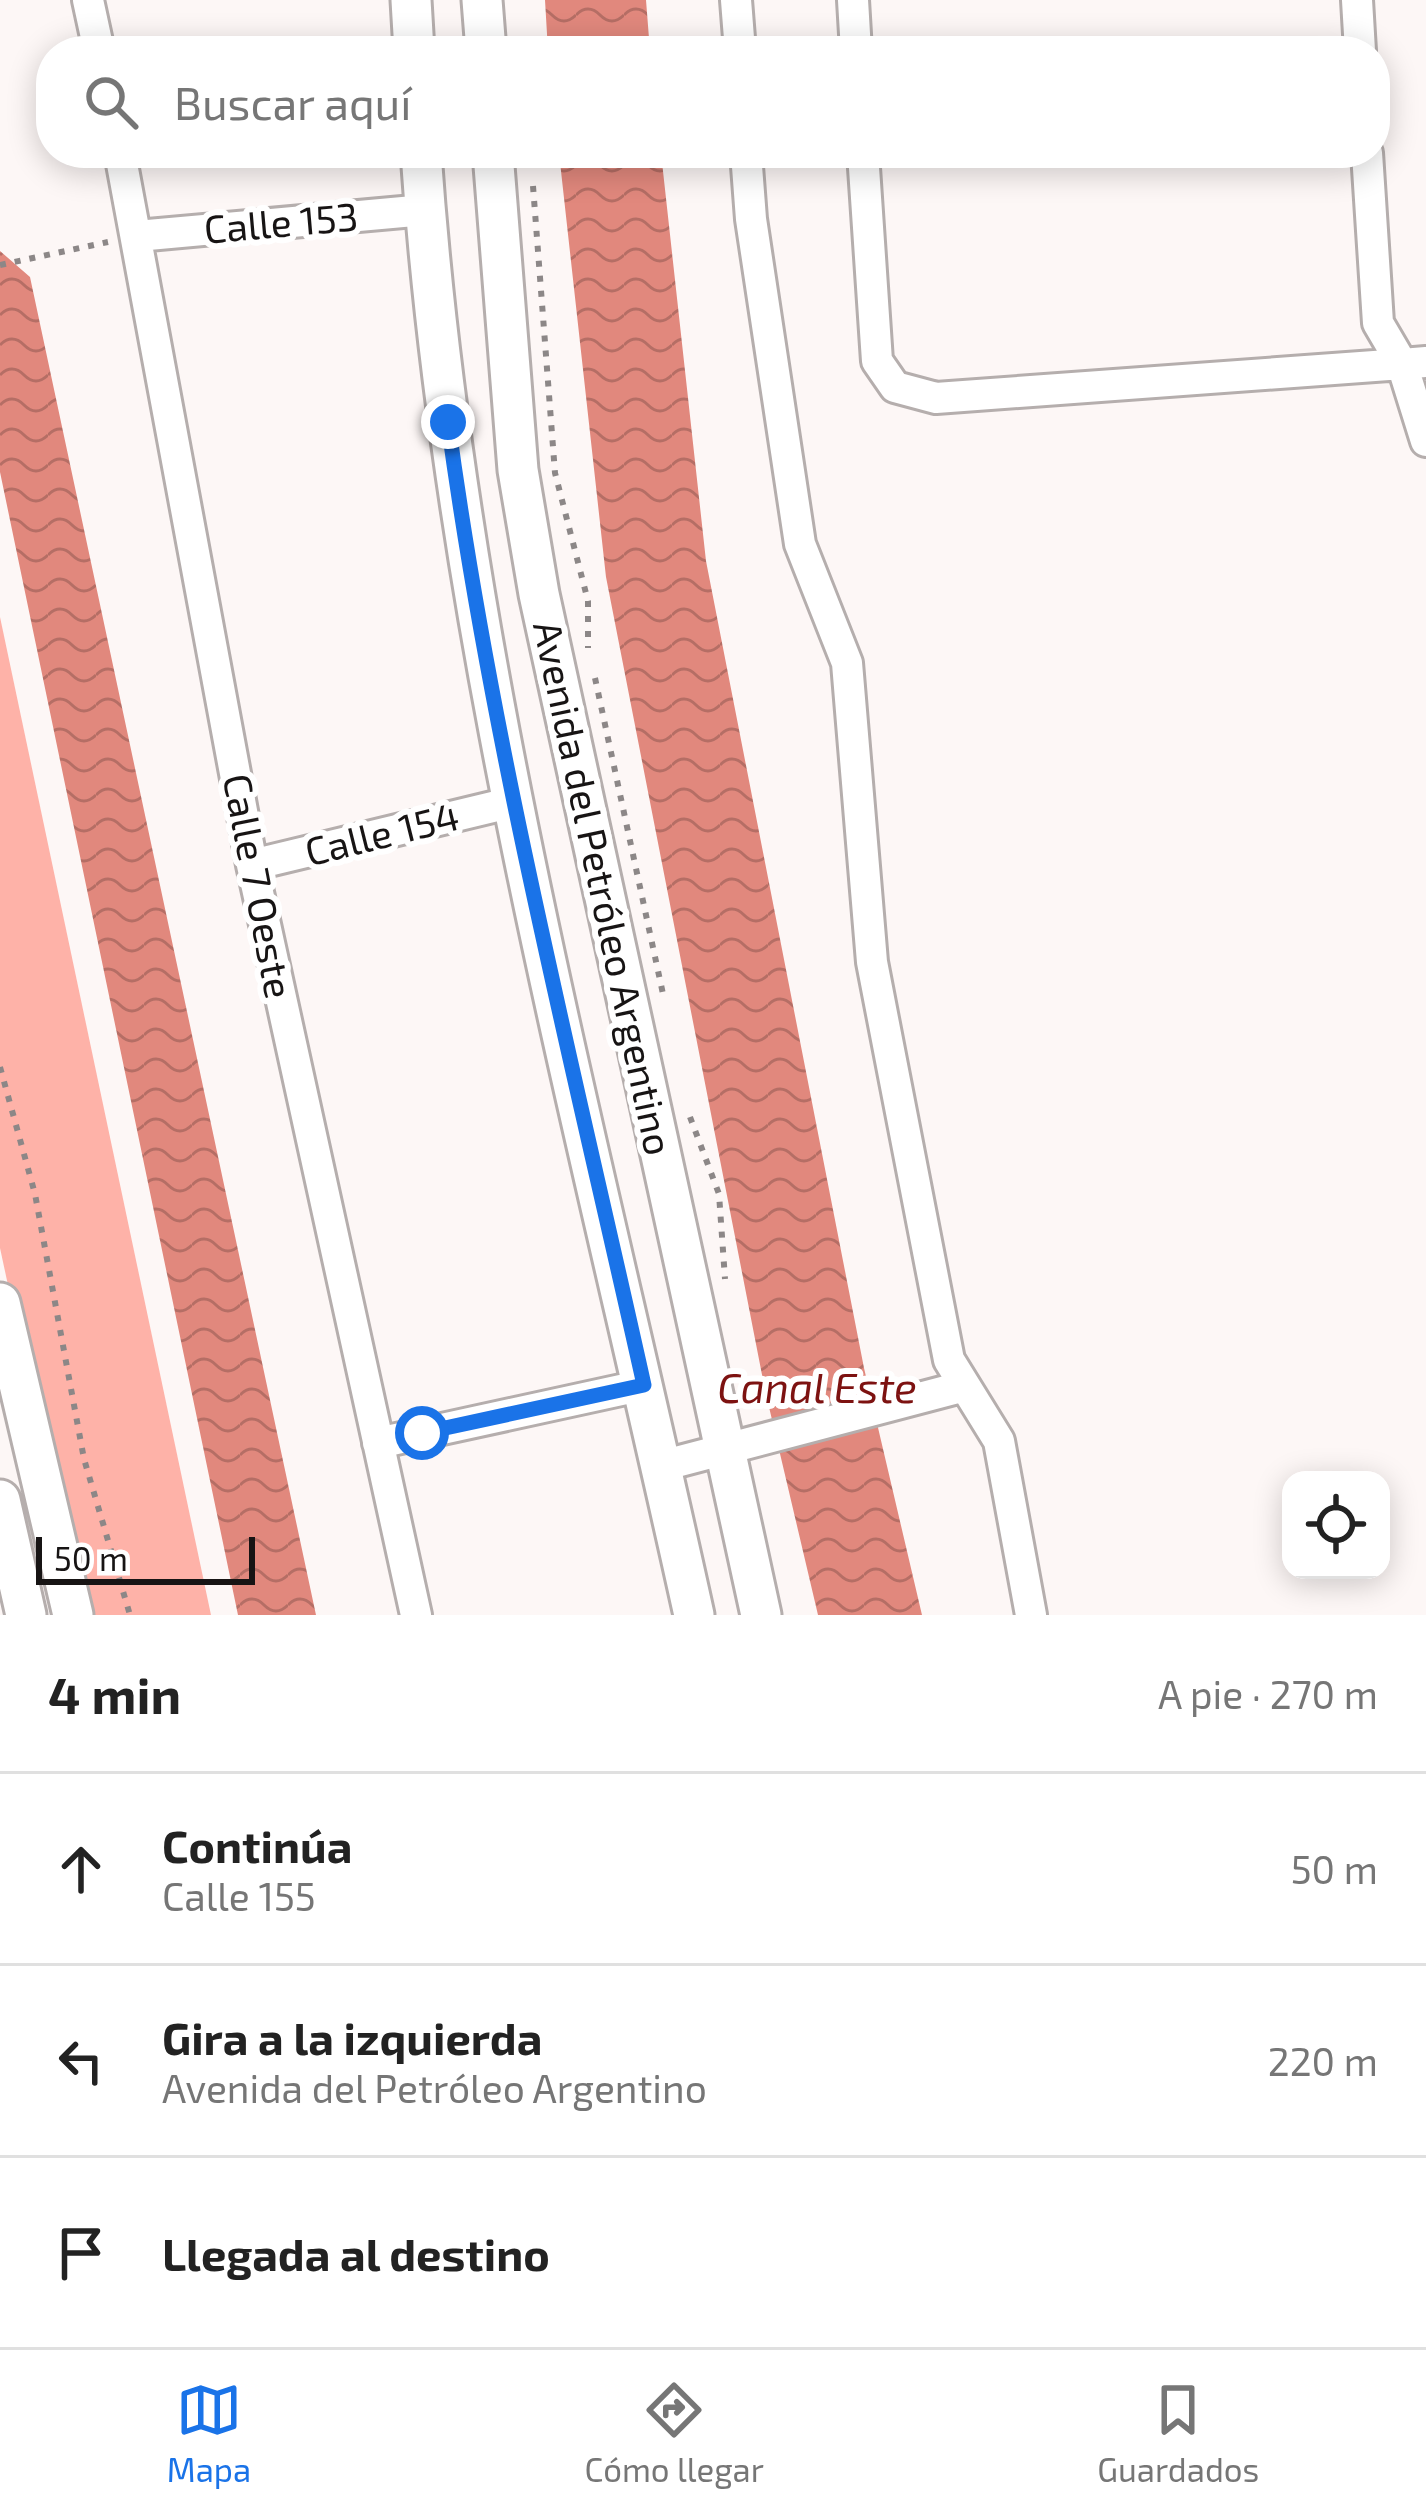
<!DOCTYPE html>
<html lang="es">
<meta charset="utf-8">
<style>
body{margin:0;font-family:"Exo 2",sans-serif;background:#f6f6f6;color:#222}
.controls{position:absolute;right:36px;bottom:36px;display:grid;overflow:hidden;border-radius:24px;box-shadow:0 6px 30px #0003}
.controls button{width:108px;height:108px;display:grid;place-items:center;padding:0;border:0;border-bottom:3px solid #e0e0e0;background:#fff;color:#222;font:60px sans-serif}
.scale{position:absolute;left:36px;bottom:30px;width:219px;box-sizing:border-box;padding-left:12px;border:6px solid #171414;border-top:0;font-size:33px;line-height:42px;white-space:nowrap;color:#171414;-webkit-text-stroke:9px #fff;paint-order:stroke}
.stop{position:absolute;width:36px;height:36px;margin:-27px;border:9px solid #1a73e8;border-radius:50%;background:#fff}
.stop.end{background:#1a73e8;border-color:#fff;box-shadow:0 3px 12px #0008}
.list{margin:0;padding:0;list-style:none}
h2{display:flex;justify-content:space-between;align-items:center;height:156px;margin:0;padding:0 48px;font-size:51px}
h2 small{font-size:39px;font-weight:400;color:#767676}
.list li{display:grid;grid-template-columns:78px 1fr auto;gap:36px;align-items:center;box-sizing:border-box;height:192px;padding:0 48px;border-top:3px solid #e0e0e0}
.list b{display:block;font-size:45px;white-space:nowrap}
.list p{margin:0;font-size:39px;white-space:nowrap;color:#767676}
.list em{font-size:39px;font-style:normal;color:#767676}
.icon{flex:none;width:66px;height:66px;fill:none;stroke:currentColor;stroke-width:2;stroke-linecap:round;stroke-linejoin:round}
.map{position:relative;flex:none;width:1426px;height:1615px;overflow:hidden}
.search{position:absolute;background:#fff;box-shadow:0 6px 30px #0003;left:36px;right:36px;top:36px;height:132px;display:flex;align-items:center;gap:30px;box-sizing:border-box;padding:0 42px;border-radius:48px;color:#767676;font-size:45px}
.sheet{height:732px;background:#fff}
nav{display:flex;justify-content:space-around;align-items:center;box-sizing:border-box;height:168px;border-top:3px solid #e0e0e0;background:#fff;font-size:33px;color:#767676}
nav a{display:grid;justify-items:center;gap:6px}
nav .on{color:#1a73e8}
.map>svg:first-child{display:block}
</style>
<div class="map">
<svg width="1426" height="1615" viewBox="0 0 1426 1615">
<defs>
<pattern id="water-waves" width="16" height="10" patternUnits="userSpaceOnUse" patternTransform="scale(3)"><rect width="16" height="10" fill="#e1887d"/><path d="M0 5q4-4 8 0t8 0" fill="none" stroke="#b56e65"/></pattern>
</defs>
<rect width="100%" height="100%" fill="#fdf7f6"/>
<path fill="#feb2a8" d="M0 617 211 1615H79L0 1248Z"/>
<path fill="url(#water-waves)" d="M545 0H646L650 51H548Z
M559 153H661L706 561 864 1368 922 1615H818L765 1390 606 577Z
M0 251 30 277 316 1615H238L0 472Z"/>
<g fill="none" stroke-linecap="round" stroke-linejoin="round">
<g stroke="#b5aead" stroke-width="36">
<path id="minor" d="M88 0 99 51
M736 0 740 51
M853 0 856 51
M1357 0 1360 51
M120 153 252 865 416 1615
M746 153 751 219 800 544 847 663 872 962 949 1360 999 1441 1031 1615
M863 153 877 361 895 387 936 398 1402 364 1426 441
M1367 153 1378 323 1402 364 1426 362
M137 236 425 210
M252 865 513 802
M378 1443 644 1385
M661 1466 965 1386"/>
</g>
<g stroke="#b5aead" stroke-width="45">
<path id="major" d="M411 0 414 51
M482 0 486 51
M421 153C455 649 588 1131 694 1615
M493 153 518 470 539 594 761 1615
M0 1303 73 1615
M0 1500 26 1615"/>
</g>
<path stroke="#8c8787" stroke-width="6" stroke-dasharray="6 9" stroke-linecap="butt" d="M533 186 555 473 588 601V648
M0 265 108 242
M595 678 663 994
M0 1067 35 1194 84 1459 130 1615
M690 1117 719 1194 725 1279"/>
<use href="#minor" stroke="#fff" stroke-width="30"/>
<use href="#major" stroke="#fff" stroke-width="39"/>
</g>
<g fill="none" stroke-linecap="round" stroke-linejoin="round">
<path stroke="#1a73e8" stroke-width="15" d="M422 1433 644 1385C573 1065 492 747 448 422"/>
</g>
<g text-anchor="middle" stroke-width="12" stroke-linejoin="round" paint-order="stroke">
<g font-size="39" fill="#171414" stroke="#fff">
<text transform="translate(281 223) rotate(-5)" y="14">Calle 153</text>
<text transform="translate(382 834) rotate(-14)" y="14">Calle 154</text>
<text transform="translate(258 886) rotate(79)" y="14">Calle 7 Oeste</text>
<text transform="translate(603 888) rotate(78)" y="14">Avenida del Petróleo Argentino</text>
</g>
<g font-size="42" font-style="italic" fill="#7d1211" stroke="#fff">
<text x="817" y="1403">Canal Este</text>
</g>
</g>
</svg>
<div class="controls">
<button><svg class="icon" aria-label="locate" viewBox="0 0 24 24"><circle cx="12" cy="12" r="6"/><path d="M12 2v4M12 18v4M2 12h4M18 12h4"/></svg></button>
</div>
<div class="scale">50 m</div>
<div class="stop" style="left:422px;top:1433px"></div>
<div class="stop end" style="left:448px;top:422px"></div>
<div class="search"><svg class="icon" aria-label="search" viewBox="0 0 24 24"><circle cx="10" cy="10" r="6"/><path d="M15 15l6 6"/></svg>Buscar aquí</div>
</div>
<section class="sheet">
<h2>4 min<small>A pie · 270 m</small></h2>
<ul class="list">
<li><svg class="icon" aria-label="ahead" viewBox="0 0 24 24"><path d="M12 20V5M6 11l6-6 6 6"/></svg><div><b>Continúa</b><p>Calle 155</p></div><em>50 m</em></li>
<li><svg class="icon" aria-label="left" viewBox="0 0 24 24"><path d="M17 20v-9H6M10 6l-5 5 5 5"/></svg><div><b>Gira a la izquierda</b><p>Avenida del Petróleo Argentino</p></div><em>220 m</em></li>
<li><svg class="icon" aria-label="arrive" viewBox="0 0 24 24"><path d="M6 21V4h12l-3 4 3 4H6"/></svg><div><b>Llegada al destino</b></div></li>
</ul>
</section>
<nav>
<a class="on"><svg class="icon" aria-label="map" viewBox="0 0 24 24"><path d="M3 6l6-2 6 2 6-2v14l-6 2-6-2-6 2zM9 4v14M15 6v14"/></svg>Mapa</a>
<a><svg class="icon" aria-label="directions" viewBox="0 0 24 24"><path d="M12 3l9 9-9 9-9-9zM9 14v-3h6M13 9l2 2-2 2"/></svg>Cómo llegar</a>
<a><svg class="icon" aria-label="saved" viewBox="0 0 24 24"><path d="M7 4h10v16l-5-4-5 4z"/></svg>Guardados</a>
</nav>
